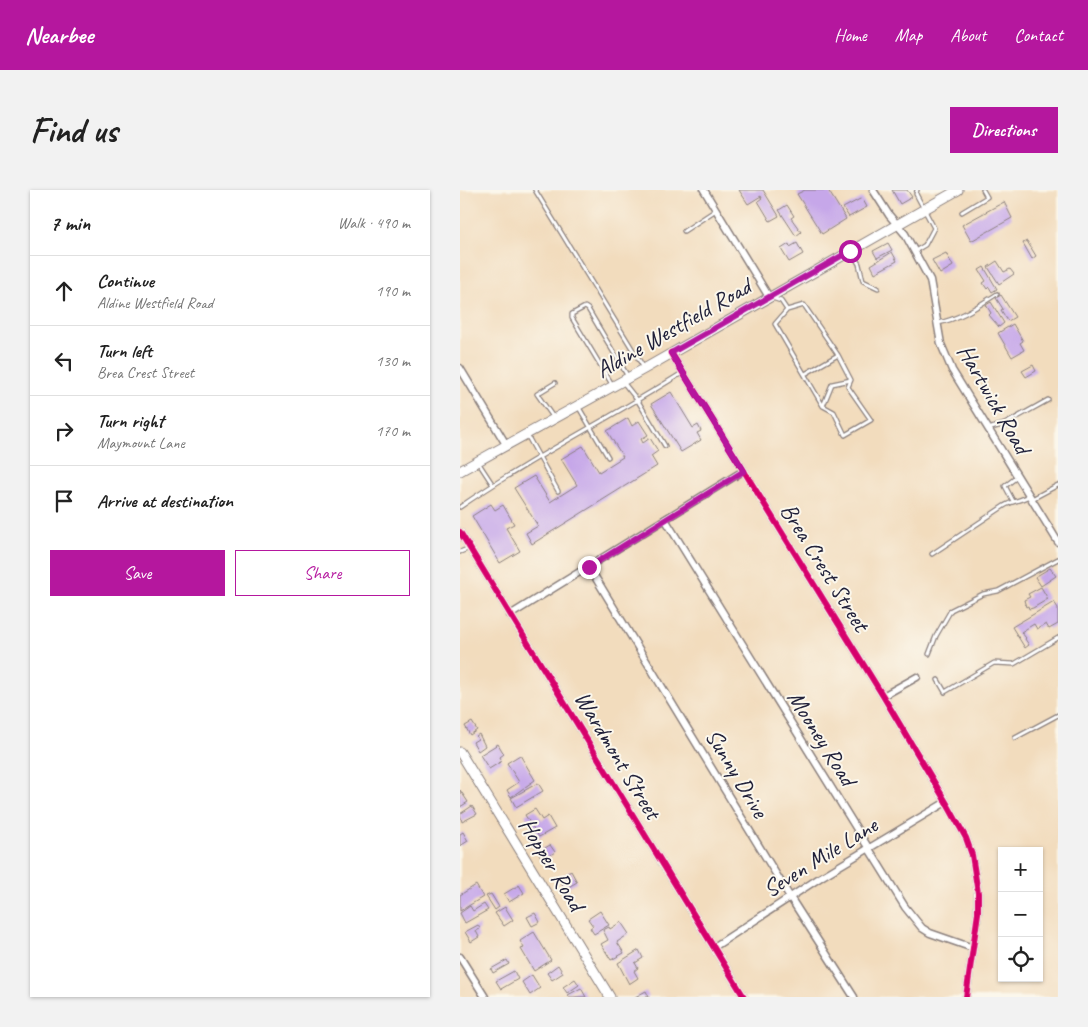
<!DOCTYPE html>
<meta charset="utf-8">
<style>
body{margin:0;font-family:Caveat,sans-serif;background:#f2f2f2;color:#222}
.controls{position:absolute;right:15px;bottom:15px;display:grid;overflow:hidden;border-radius:0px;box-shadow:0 1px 4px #0004}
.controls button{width:45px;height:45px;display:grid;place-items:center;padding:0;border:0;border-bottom:1px solid #e0e0e0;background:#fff;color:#222;font:25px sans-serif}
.stop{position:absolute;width:15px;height:15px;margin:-11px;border:4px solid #b5179e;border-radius:50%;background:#fff}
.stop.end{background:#b5179e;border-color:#fff;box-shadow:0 1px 5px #0008}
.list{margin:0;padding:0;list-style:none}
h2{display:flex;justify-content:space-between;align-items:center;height:65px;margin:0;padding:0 20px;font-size:21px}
h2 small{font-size:16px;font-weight:400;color:#767676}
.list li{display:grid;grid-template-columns:32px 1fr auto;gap:15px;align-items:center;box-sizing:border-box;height:70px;padding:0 20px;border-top:1px solid #e0e0e0}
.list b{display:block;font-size:19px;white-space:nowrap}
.list p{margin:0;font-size:16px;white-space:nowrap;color:#767676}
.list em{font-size:16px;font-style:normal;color:#767676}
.actions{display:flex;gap:10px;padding:15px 20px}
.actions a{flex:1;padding:11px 0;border:1px solid #b5179e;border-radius:0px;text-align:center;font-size:18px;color:#b5179e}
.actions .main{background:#b5179e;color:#fff}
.icon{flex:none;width:28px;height:28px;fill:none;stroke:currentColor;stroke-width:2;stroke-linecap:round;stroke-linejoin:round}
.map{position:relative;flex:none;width:598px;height:807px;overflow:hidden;border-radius:0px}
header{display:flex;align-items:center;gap:30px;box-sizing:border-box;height:70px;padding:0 25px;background:#b5179e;color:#fff}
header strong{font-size:24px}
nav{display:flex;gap:28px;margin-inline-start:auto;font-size:18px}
.intro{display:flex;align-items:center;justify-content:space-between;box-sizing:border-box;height:120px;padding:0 30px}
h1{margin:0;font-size:35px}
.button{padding:12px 22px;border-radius:0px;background:#b5179e;color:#fff;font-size:18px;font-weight:700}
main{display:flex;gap:30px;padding:0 30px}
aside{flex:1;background:#fff;border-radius:0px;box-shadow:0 1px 4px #0004}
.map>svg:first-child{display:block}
</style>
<header>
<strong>Nearbee</strong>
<nav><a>Home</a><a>Map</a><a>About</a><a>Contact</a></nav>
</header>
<div class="intro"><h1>Find us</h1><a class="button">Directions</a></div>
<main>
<aside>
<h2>7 min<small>Walk · 490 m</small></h2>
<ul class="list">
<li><svg class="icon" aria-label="ahead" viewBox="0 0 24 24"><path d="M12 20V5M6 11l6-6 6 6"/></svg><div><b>Continue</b><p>Aldine Westfield Road</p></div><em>190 m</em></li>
<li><svg class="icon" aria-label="left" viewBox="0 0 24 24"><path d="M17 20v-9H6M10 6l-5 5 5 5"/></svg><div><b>Turn left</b><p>Brea Crest Street</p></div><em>130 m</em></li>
<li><svg class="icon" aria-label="right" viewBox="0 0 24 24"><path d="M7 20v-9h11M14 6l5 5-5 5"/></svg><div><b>Turn right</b><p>Maymount Lane</p></div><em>170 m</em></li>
<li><svg class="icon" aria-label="arrive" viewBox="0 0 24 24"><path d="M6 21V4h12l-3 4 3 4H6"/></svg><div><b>Arrive at destination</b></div></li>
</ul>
<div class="actions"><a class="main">Save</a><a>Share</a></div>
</aside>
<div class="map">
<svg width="598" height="807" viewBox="0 0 598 807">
<rect width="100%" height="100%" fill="#fbf7ec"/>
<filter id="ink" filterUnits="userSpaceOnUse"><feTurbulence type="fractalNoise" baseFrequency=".02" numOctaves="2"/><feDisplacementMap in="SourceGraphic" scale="10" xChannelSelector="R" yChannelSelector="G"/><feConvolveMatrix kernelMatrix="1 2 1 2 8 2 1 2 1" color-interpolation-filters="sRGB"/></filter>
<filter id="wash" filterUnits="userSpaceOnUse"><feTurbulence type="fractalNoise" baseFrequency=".0096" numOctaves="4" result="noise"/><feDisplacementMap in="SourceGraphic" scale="20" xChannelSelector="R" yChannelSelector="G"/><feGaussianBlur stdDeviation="1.12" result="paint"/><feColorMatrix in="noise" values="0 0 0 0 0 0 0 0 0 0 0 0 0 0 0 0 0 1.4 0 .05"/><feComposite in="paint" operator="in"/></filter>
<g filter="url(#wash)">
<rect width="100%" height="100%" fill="#f2dcbd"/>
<g id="blocks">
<path fill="#c6a7e9" d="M279 0H303L319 26 310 31 298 11 302 8 301 6 288 14Z
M345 0H368L386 29 362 44 337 4Z
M432 0H447L452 7 440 14Z
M402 8 407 17 389 27 383 18Z
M544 12 552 28 511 51 502 35Z
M327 15 334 26 331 28 341 42 336 46 319 20Z
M567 51 576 66 572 69 563 53Z
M337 53 343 64 329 72 321 59 329 54 330 57Z
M428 53 432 60 417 68 413 61Z
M432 62 437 71 415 83 411 75Z
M486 63 493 76 480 84 472 70Z
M537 71 544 82 550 79 554 84 539 94 528 77Z
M524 77 537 99 532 102 529 97 527 99 523 93 526 91 519 80Z
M541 105 555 127 548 131 541 120 543 119 536 108Z
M531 112 544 133 539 137 529 125 531 123 526 115Z
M553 134 563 151 560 153 564 160 552 167 538 143Z
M573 175 576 181 566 187 562 181Z
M211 202 233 238 238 235 241 241 237 243 241 250 221 262 191 214Z
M168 228 172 236 179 231 188 245 181 249 183 253 190 248 198 261 191 266 197 276 72 354 66 343 78 336 54 298 74 286 90 312 117 295 101 269 123 256 139 282 163 267 147 241Z
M31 314 35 320 43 315 54 334 46 338 60 361 40 373 12 326Z
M590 378 596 386 581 396 575 387Z
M581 397 588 409 573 418 569 419 568 416 566 417 564 410 570 407 568 404Z
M594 412 598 418V434L589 439 586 434 577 439 574 434 561 442 566 448 565 449 569 455 565 458 552 437Z
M12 532 17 540 10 545 5 536Z
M19 544 25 556 18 561 13 552 18 549 16 546Z
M38 554 44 564 40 567 42 571 29 579 20 565Z
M60 565 75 590 51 607 47 600 59 592 47 573Z
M78 593 83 601 56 617 51 608Z
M0 600 8 612 0 617Z
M12 616 17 624 2 632 0 624Z
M75 619 82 630 88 626 95 638 79 647 65 625Z
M3 642 8 651 0 656V644Z
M90 655 95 662 83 670 78 662Z
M111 681 117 692 105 699 99 688Z
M16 695 23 707 0 721V705Z
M59 695 64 703 49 712 44 704Z
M31 704 39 717 35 720 26 706Z
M24 714 28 720 5 733 0 723 10 716 13 721Z
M45 717 53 730 44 736 35 723Z
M140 721 149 735 134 744 130 738 133 736 128 729Z
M75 723 80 732 72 736 67 727Z
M161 732 169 744 157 752 164 763 151 770 141 754 148 750 143 740 149 737 150 739Z
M18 735 20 739 16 741 19 747 11 752 5 742Z
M74 742 91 770 74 781 61 759 64 758 60 751Z
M179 760 183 768 175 773 178 778 174 781 178 788 169 794 158 773Z
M47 770 49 774 33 783 31 779Z
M98 775 103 783 92 790 87 783Z
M54 781 58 789 41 799 36 791Z
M72 785 80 798 70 805 62 792Z
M115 789 119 795 107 803 103 797Z
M121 798 126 807H109L108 805Z
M186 801 189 807H175Z"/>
</g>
</g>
<g filter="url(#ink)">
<use href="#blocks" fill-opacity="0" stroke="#8a7f7c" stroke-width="1"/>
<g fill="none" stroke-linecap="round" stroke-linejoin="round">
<g stroke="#8a7f7c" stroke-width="5.5">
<path id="service" d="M75 0 184 178
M502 22 527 7 523 0
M224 41 256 20
M391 61 399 74 403 91 418 98
M455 61 465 55 474 38 456 4 457 0
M312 108 321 111 327 120
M344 115 378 165 391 190 388 197 411 230 385 245 374 222 363 216 315 134 327 120Z
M478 133C500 129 518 116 537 104
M345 184 378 165
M163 192 178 211 205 256
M153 196 112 128V124L125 117 128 119 167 185
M118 216 148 267
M363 216 372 194 391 190
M93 227 77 204 95 193
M528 239 545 234 588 210
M67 245 98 301
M18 272 33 295
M572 309 598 295
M553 311 545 296 557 287
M0 317C71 268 149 229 222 183
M0 362 10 358
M472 364 544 316C552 311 560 311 569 306
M469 464 476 446 491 420 523 404 538 401 598 369
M478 490 485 502 534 473 554 474 598 448
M555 548 598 525"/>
</g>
<g stroke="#8a7f7c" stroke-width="9">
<path id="minor" d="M244 0 309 107
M413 0 429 25 445 44 470 90 481 154 492 180 598 352
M211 163 423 506 486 612 506 648 512 665 518 703V723L506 807
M0 178 47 256
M205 329 445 717 462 738 470 743 513 758
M0 342 284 807
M129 377 330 707 394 807
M50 425 283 281
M423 506 457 487
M254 757 361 687 486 612
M0 767 25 807"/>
</g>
<g stroke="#8a7f7c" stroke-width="11">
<path id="secondary" d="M0 281 184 179 498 0
M0 562 150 807"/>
</g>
<use href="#service" stroke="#fff" stroke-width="3"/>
<use href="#minor" stroke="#fff" stroke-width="6"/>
<use href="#secondary" stroke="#fff" stroke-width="9"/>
<g stroke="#fbf7ec" stroke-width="9">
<path id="cycleway" d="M211 163 423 506 486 612 506 648 512 665 518 703V723L506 807
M0 342 284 807"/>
</g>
<use href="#cycleway" stroke="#d6006c" stroke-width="6"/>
</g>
</g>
<g fill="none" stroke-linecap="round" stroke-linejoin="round" filter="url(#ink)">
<path stroke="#b5179e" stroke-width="6" d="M129 377 284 281 211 163 390 61"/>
</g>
<g text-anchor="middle" stroke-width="4" stroke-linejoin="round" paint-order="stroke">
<g font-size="24" fill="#22223b" stroke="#fbf7ec">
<text transform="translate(213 138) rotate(-30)" y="8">Aldine Westfield Road</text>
<text transform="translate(534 209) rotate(60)" y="8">Hartwick Road</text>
<text transform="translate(365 377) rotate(58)" y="8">Brea Crest Street</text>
<text transform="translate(362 548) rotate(58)" y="8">Mooney Road</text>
<text transform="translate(158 565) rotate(59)" y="8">Wardmont Street</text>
<text transform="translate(277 583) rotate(59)" y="8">Sunny Drive</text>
<text transform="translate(360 667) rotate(-32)" y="8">Seven Mile Lane</text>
<text transform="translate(92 674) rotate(59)" y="8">Hopper Road</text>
</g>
</g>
</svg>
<div class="controls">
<button>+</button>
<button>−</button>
<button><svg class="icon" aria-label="locate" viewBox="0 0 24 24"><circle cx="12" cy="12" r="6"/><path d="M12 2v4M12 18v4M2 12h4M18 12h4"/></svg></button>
</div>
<div class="stop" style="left:390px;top:61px"></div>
<div class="stop end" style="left:129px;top:377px"></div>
</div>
</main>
